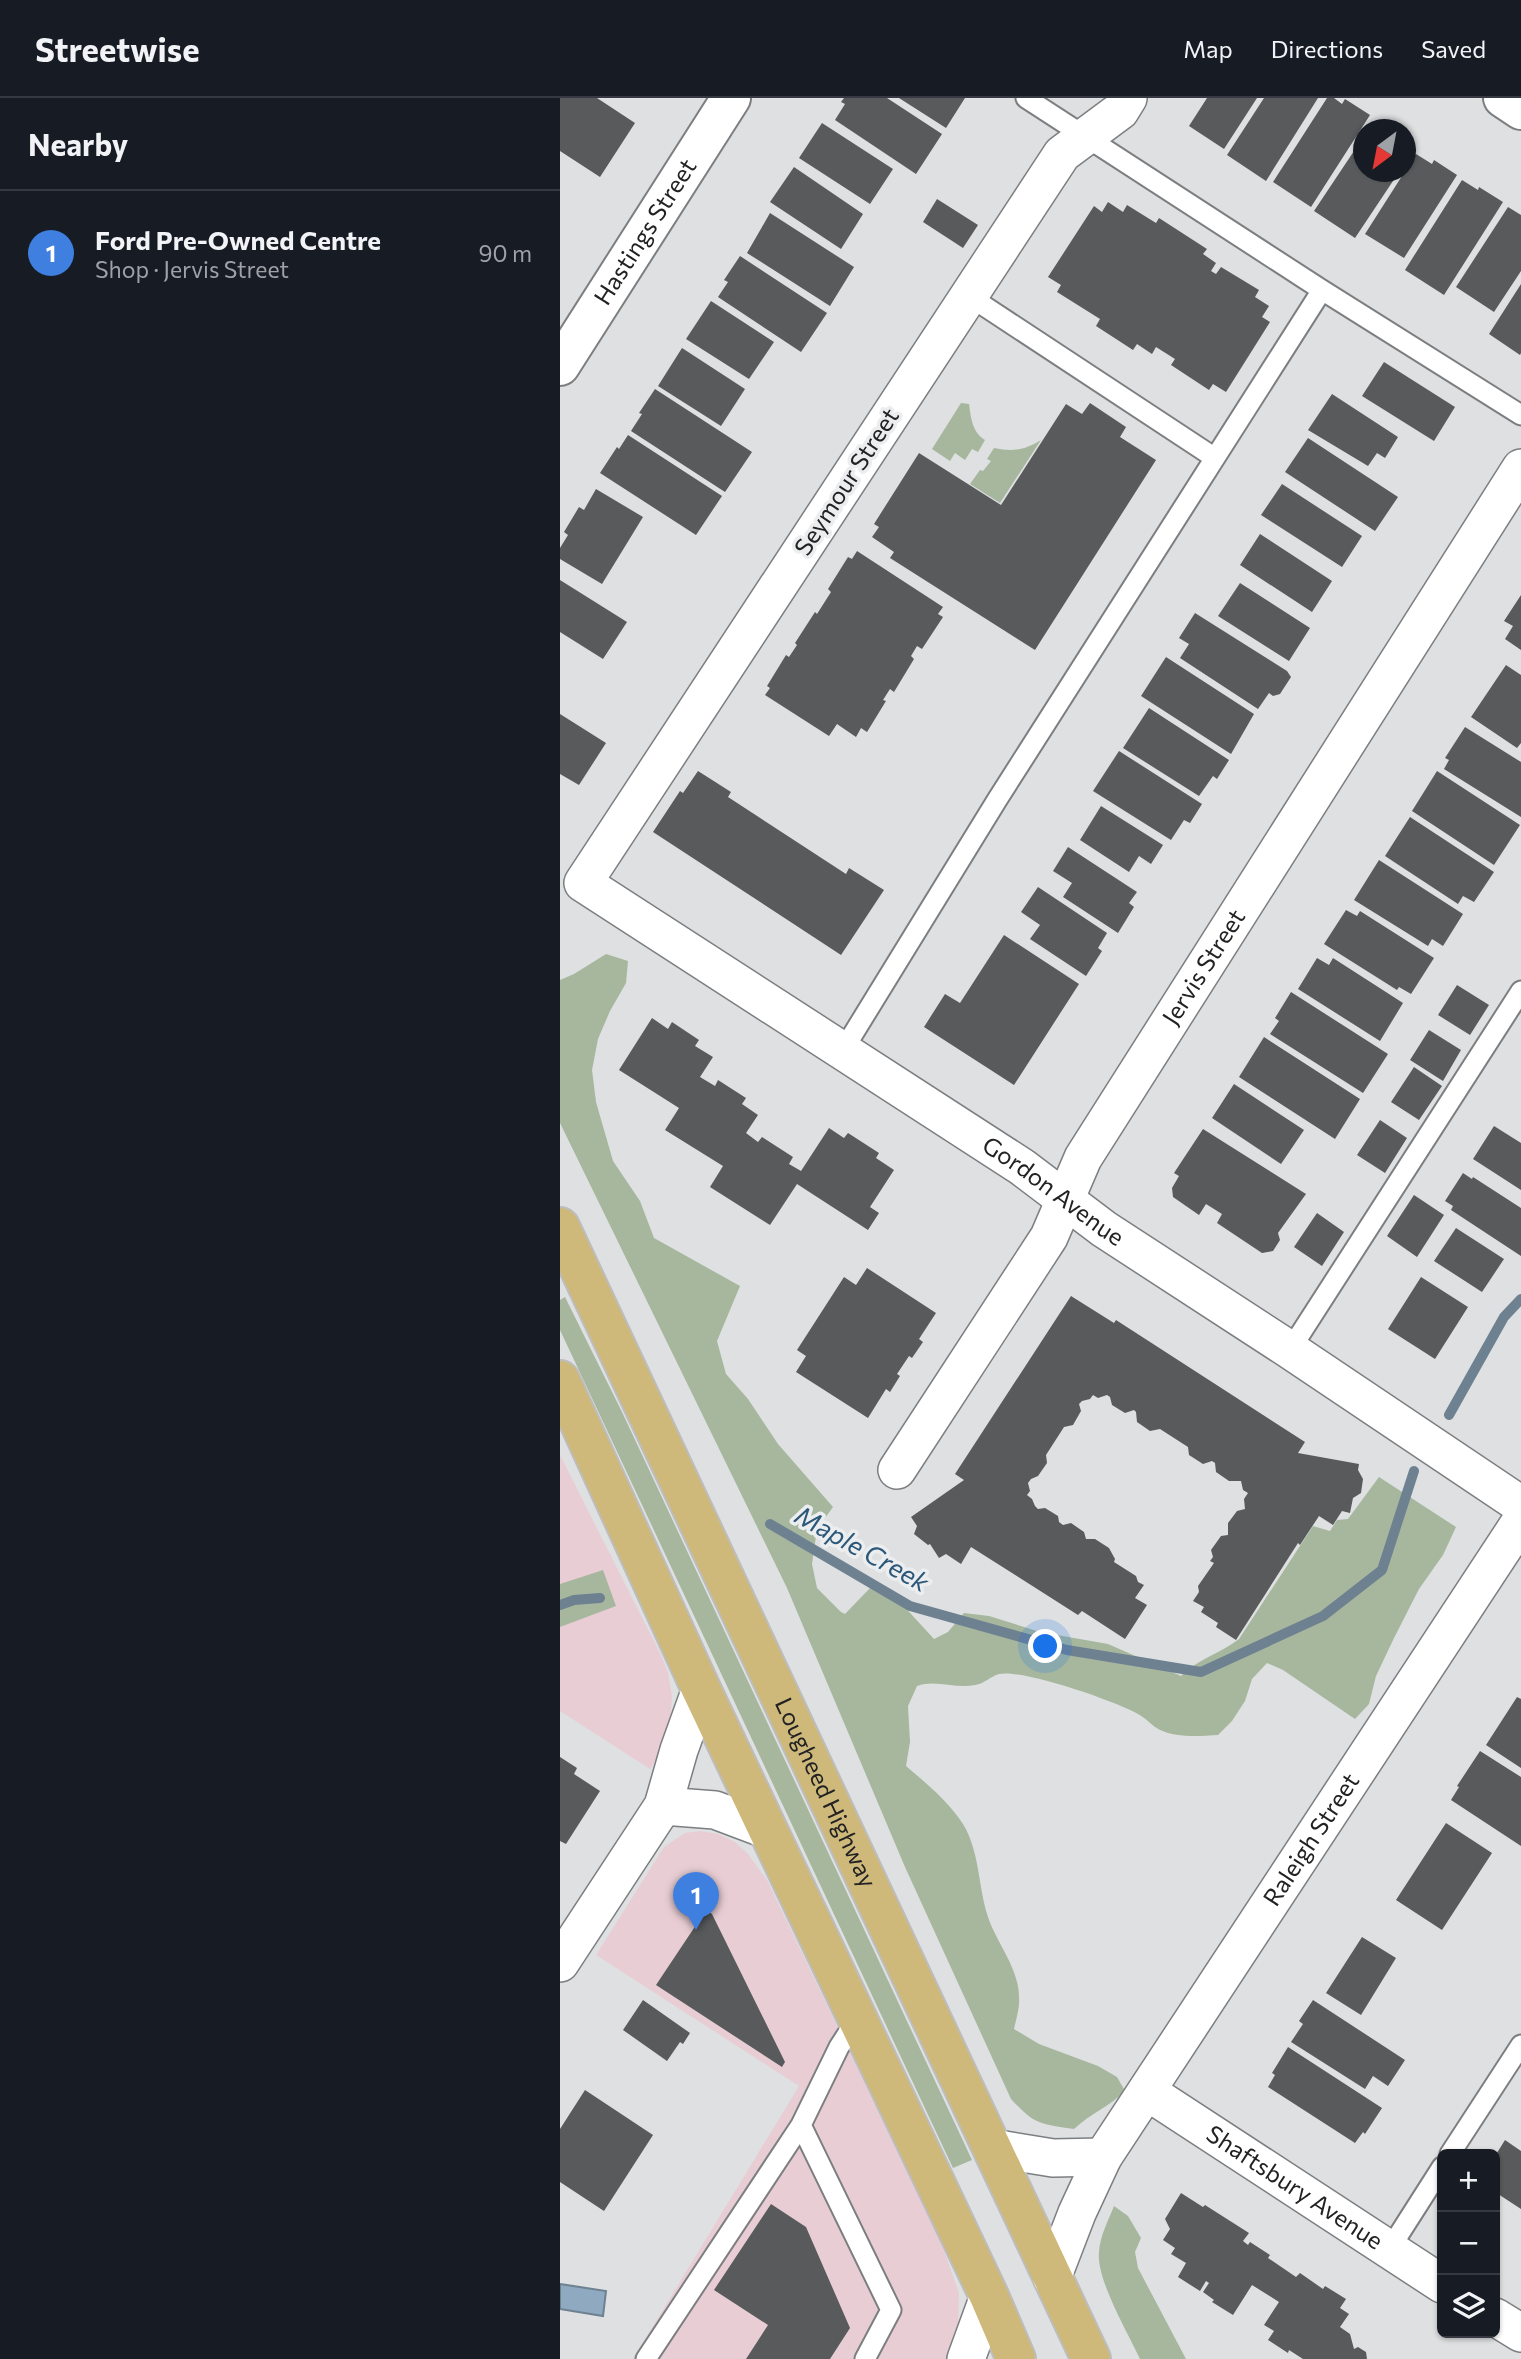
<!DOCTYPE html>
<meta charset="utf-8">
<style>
body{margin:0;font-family:Commissioner,sans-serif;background:#20242c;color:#f1f3f6}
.controls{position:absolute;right:21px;bottom:21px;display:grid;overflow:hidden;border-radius:10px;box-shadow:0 2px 5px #0004}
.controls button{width:63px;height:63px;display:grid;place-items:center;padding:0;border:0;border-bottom:2px solid #363941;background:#171b24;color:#f1f3f6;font:35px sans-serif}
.compass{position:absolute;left:793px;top:21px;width:63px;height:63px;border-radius:50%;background:#171b24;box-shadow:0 2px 5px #0004;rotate:212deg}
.you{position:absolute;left:486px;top:1549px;width:24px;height:24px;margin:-18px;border:5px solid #fff;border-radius:50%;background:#1a73e8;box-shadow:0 0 0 10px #1a73e833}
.badge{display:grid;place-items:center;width:46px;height:46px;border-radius:50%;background:#b45309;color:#fff;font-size:23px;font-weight:700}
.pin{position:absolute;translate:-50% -58px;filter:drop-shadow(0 2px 4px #0008)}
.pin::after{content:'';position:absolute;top:37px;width:24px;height:21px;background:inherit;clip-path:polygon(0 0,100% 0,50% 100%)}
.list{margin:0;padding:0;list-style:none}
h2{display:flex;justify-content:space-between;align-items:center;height:91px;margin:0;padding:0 28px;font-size:30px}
h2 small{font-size:23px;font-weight:400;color:#9ea1a6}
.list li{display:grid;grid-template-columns:46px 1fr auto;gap:21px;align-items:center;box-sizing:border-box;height:126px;padding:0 28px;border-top:2px solid #363941}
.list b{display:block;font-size:26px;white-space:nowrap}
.list p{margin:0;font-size:23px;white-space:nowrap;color:#9ea1a6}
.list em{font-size:23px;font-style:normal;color:#9ea1a6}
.icon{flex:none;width:38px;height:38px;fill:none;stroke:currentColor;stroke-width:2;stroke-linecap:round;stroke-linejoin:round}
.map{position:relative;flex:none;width:961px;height:2261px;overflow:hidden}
header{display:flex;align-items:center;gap:42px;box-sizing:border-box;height:98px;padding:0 35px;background:#171b24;border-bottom:2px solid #363941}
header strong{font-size:33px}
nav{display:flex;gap:38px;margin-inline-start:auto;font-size:24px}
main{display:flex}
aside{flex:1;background:#171b24}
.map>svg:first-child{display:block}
</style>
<header>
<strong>Streetwise</strong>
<nav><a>Map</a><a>Directions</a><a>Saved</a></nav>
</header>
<main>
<aside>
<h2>Nearby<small></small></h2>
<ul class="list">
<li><span class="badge" style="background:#3f7fe0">1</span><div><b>Ford Pre-Owned Centre</b><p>Shop · Jervis Street</p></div><em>90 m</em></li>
</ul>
</aside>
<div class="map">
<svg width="961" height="2261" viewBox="0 0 961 2261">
<rect width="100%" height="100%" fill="#dee0e2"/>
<path fill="#e8ced4" d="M0 1357 101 1557 108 1575 112 1598 110 1623 99 1657 90 1671 0 1613Z
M140 1733 158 1736 175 1744 188 1756 207 1782 381 2144 399 2195 398 2239 389 2261H73L239 1988 36 1857 104 1749 125 1735Z"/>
<path fill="#a7b79e" d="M401 305 409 306C411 320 412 334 425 342L418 354 412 351 405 362 395 355 390 363 372 351Z
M481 342 440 405 410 386 420 372 423 373 431 363 427 361 434 350C453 354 465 352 481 342Z
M46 856 68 863 66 885 50 913 38 941 32 972 36 1004 53 1063 80 1103 94 1140 180 1188 157 1243 166 1276 188 1301 218 1346 273 1409 257 1431 252 1466 257 1490 281 1514 285 1516 311 1489 340 1504 374 1541 388 1534 404 1515 429 1518 480 1534 548 1546 621 1578C636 1562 661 1555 679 1541L753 1428 770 1433 777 1422 788 1421 819 1379 896 1429 883 1457 859 1491 834 1540 816 1578 809 1606 795 1621 723 1572 707 1565 692 1581 685 1603 672 1623 658 1637C640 1638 617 1640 600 1632 592 1628 586 1620 578 1616 555 1603 463 1571 439 1576 431 1578 424 1586 415 1587 394 1591 376 1581 357 1588L348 1608 350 1644 346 1668C366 1685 388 1703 403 1726 420 1754 418 1789 428 1819 437 1846 459 1870 459 1899 460 1910 456 1921 454 1931L479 1946 538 1968 557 1979 565 1993C550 2008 530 2016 514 2031 480 2026 475 2027 451 2001L345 1769 227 1490 0 1025V882L14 876Z
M5 1199 62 1314 412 2062 393 2070 0 1232V1202Z
M43 1472 56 1508 0 1529V1486Z
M554 2108 568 2118 581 2140 575 2154 578 2170 626 2261H580C568 2235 536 2181 539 2154 540 2138 548 2123 554 2108Z"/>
<path fill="#8faac0" stroke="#6e8191" stroke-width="2" d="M0 2186 46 2193 43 2218 0 2211Z"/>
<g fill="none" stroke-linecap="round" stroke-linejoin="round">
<path stroke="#6e8191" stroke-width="10" d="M889 1317 944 1219 961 1201
M210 1426 350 1508 507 1552 641 1574 763 1518 822 1472 854 1373
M0 1507 14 1502 40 1500"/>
</g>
<path fill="#585a5c" d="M0 0H37L75 25 40 79 0 53Z
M284 0H327L382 36 356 76 275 22 285 6 281 4Z
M339 0H405L386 30Z
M647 0H697L664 51 629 28Z
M704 0H758L706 83 667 57Z
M767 0H774L782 6 785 1 810 17 751 109 713 84Z
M262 25 333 71 310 106 239 60Z
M804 38V74H839L795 140 754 113Z
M856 56 872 66 874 62 897 77 844 160 805 136Z
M234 69 303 116 281 151 210 104Z
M902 82 918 92 919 89 943 104 884 197 845 172Z
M377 101 418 127 403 150 363 124Z
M548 104 563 114 567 107 596 125 599 120 647 151 643 156 656 165 651 173 656 176 661 169 699 192 695 199 709 208 702 219 710 224 666 294 653 286 649 292 611 267 615 261 596 249 592 256 577 246 573 252 536 228 540 221 497 194 501 187 488 179 534 108 542 114Z
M948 109 961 117V173L934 214 896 189Z
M210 115 294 169 270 208 187 155Z
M180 158 267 215 241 254 158 199 168 184 164 182Z
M961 186V255L960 257 929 236Z
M151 203 214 244 189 281 126 241Z
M122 250 185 291 161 328 98 288Z
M824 264 895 309 874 343 802 298Z
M95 291 192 354 165 394 71 333 82 316 79 315Z
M772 296 838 339 825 360 817 355 808 368 748 332Z
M530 305 566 329 560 339 596 362 475 552 330 460 334 454 312 439 319 429 314 426 359 355 441 407 506 306 522 316Z
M68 337 162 398 136 437 40 375 57 349 59 351Z
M748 340 838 399 815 433 725 374Z
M722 386 802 438 782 469 701 417Z
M36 391 83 419 42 486 0 461V450L8 437 4 434 19 409 24 412Z
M700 436 772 483 752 514 680 467Z
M297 453 383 509 378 516 383 519 362 551 357 548 351 558 354 561 334 594 330 591 323 602 326 603 307 634 301 630 296 639 277 626 269 638 205 597 210 590 207 588 226 557 229 559 237 547 235 545 255 514 257 516 271 494 268 491 288 459 292 461Z
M0 482 67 524 43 561 0 534Z
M680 485 750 530 729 563 658 518Z
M961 497V552L945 541 953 528 944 523Z
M635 515 727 573 731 579 720 596 713 598 709 595 698 611 620 560 629 546 619 540Z
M606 559 694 616 671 656 581 598Z
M946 567 961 577V645L957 650 911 619Z
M589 610 669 662 657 681 653 678 639 698 563 650Z
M0 616 46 645 19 687 0 676Z
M905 629 961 664V719L884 671 889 662 885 660Z
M559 653 642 706 630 725 624 722 611 742 533 693Z
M138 673 171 694 168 699 286 776 289 770 324 792 281 857 93 734 120 693 123 695Z
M877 673 960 727 934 767 852 713Z
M541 708 603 747 591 766 579 758 569 774 520 742Z
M850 719 934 774 914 804 903 798 898 806 825 758Z
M508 749 577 794 569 805 574 809 558 835 503 799 512 785 493 773Z
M819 762 903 816 883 848 872 841 868 848 794 802Z
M478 789 547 835 538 850 542 853 526 878 470 841 480 827 461 814Z
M786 812 797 818 800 813 874 860 851 896 839 889 837 892 764 846Z
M444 837 519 886 454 987 364 929 385 896 400 905Z
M757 860 769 867 773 860 843 905 820 943 738 891Z
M897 887 929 907 910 937 878 917Z
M731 894 828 956 803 995 710 936 719 923 715 920Z
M92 920 108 931 112 924 139 942 135 948 153 959 140 979 155 988 158 982 186 1000 182 1006 198 1017 186 1035 198 1044 202 1039 233 1059 229 1066 241 1073 269 1030 284 1040 288 1035 319 1055 316 1060 334 1072 310 1109 319 1115 308 1132 237 1086 210 1127 150 1089 163 1068 105 1032 119 1010 59 972Z
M869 932 901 952 883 983 850 962Z
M704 939 800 1001 775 1041 679 979Z
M854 969 882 988 859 1022 831 1004Z
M674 986 744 1032 721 1066 652 1020Z
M820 1022 847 1040 825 1075 797 1057Z
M934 1028 961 1045V1092L913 1061Z
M643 1031 746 1096 718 1135 720 1142 713 1153 702 1155 657 1125 662 1116 646 1106 639 1117 613 1099 612 1090 619 1078 614 1075Z
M903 1075 912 1081 913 1079 961 1110V1158L891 1112 893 1108 885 1103Z
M854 1097 884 1117 857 1159 827 1138Z
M757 1115 784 1134 762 1168 734 1149Z
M896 1130 944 1161 922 1194 874 1163Z
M307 1170 376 1215 359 1241 363 1244 352 1260 349 1258 337 1276 340 1278 330 1294 326 1291 308 1320 236 1274 246 1258 237 1252 284 1179 296 1187Z
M861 1179 908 1209 875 1261 828 1231Z
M511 1198 554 1225 556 1222 745 1344 738 1355 799 1366 798 1372 803 1381 801 1395 793 1400 790 1415 782 1413 773 1427 759 1418 740 1447 738 1445 676 1542 656 1529 658 1525 641 1514 644 1509 633 1503 639 1494 638 1488 654 1465 650 1463 653 1459 651 1452 661 1438 668 1437V1425L677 1413 685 1411 684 1401 688 1395 683 1392 681 1383H669L656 1374 655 1365 652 1363 643 1366 629 1357 628 1349 600 1331 590 1333 577 1324 576 1314 574 1312 565 1315 552 1307 550 1299 547 1297 538 1300 533 1297 530 1301 522 1303 519 1306 521 1313 513 1327 504 1329 486 1357 487 1365 478 1378 471 1381 468 1385 470 1393 467 1397 472 1401 475 1408 478 1411 485 1410 498 1418 499 1424 503 1427 511 1425 524 1434 526 1441H535L549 1450 555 1461 554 1464 576 1478 578 1484 584 1487 575 1500 587 1507 565 1541 522 1513 518 1517 411 1449 401 1466 386 1456 379 1460 370 1446 368 1447 354 1436 357 1428 351 1419 404 1382 395 1376Z
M957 1599 961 1601V1670L926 1647Z
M920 1653 961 1679V1748L891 1702 899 1689 897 1688Z
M0 1659 17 1670 14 1676 40 1693 6 1746 0 1743Z
M886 1725 932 1755 882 1832 836 1802Z
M146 1812 152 1816 225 1964 222 1969 96 1887Z
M802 1839 836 1860 801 1917 766 1895Z
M83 1902 130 1935 123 1946 120 1944 107 1963 63 1932Z
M753 1902 845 1962 828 1988 813 1978 805 1991 731 1944 743 1926 739 1923Z
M728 1949 822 2010 805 2036 803 2034 795 2045 708 1989 715 1977 712 1975Z
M25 1992 93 2037 44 2113 0 2084V2031Z
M945 2042 961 2053V2111L935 2094V2058Z
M621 2095 643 2109 645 2107 689 2135 683 2143 688 2147 690 2144 710 2157 708 2160 736 2179 740 2175 763 2191 765 2188 786 2201 780 2210 789 2216 780 2229 790 2236 794 2251 798 2249 806 2254 807 2261H743L729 2252 728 2255 708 2242 714 2233 704 2227 719 2204 692 2187 673 2217 652 2204 654 2202 643 2194 649 2185 646 2183 640 2193 618 2179 626 2165 611 2156 615 2150 603 2142 610 2131 605 2121Z
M211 2106 246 2129 290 2230 270 2261H186L208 2227 154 2192Z"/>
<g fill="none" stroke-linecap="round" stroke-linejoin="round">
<g stroke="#7c7e80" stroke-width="23">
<path id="service" d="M466 0 762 192 961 317
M409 198 655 360
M282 954 437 702 762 192
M730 1252 961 893
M241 2027 331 2212 305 2261
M890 2056 961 1947
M829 2152 882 2069
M86 2261 241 2027 279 1949 297 1921"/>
</g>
<g stroke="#7c7e80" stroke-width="40">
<g id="minor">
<path id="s1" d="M568 0 560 13 502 56 23 785 462 1069 544 1131 730 1252 961 1407"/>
<path id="s2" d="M337 1372 489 1139 523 1060 961 370"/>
<path d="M103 1708 155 1712 208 1732"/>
<path d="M0 1865 103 1708 119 1652 141 1591"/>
<path id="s3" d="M588 1994 882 2186"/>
<path d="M432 2050 493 2060 543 2059"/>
<path id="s4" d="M492 2180 517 2115 543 2059 961 1423"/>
<path d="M935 2219 961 2235"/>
<path d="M406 2261 429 2198"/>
</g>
</g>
<g stroke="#7c7e80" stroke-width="42">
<g id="tertiary">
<path d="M943 0 961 12"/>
<path id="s5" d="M0 268 171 0"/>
</g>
</g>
<g stroke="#bdbdbd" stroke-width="42">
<g id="primary">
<path id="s6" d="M0 1129 531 2261"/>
<path d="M0 1282 141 1591 429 2198 456 2261"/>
</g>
</g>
<use href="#service" stroke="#fff" stroke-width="19"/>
<use href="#minor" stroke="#fff" stroke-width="37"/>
<use href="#tertiary" stroke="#fff" stroke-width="38"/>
<use href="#primary" stroke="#ceb97b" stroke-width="38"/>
</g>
<g text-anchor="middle" stroke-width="7" stroke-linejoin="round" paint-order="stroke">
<g font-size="24" fill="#222223" stroke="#ebedef">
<text dy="8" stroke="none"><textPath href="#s5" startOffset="159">Hastings Street</textPath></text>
<text transform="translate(287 384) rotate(-57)" y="8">Seymour Street</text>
<text dy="8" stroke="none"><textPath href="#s2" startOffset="590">Jervis Street</textPath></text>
<text dy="8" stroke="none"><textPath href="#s1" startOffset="1522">Gordon Avenue</textPath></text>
<text dy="8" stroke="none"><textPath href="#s6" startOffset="625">Lougheed Highway</textPath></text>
<text dy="8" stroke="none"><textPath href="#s4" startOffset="511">Raleigh Street</textPath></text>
<text dy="8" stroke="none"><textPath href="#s3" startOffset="175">Shaftsbury Avenue</textPath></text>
</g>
<g font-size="26" font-style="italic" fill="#2b5778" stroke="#ebedef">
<text transform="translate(302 1451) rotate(29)" y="9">Maple Creek</text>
</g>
</g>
</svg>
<div class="controls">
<button>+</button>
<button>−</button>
<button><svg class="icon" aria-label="layers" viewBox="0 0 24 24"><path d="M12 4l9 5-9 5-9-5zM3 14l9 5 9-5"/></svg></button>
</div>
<svg class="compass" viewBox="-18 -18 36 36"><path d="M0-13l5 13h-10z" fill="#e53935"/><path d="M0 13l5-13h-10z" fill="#9ea1a6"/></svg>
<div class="you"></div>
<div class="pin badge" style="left:136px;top:1832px;background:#3f7fe0">1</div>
</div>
</main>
